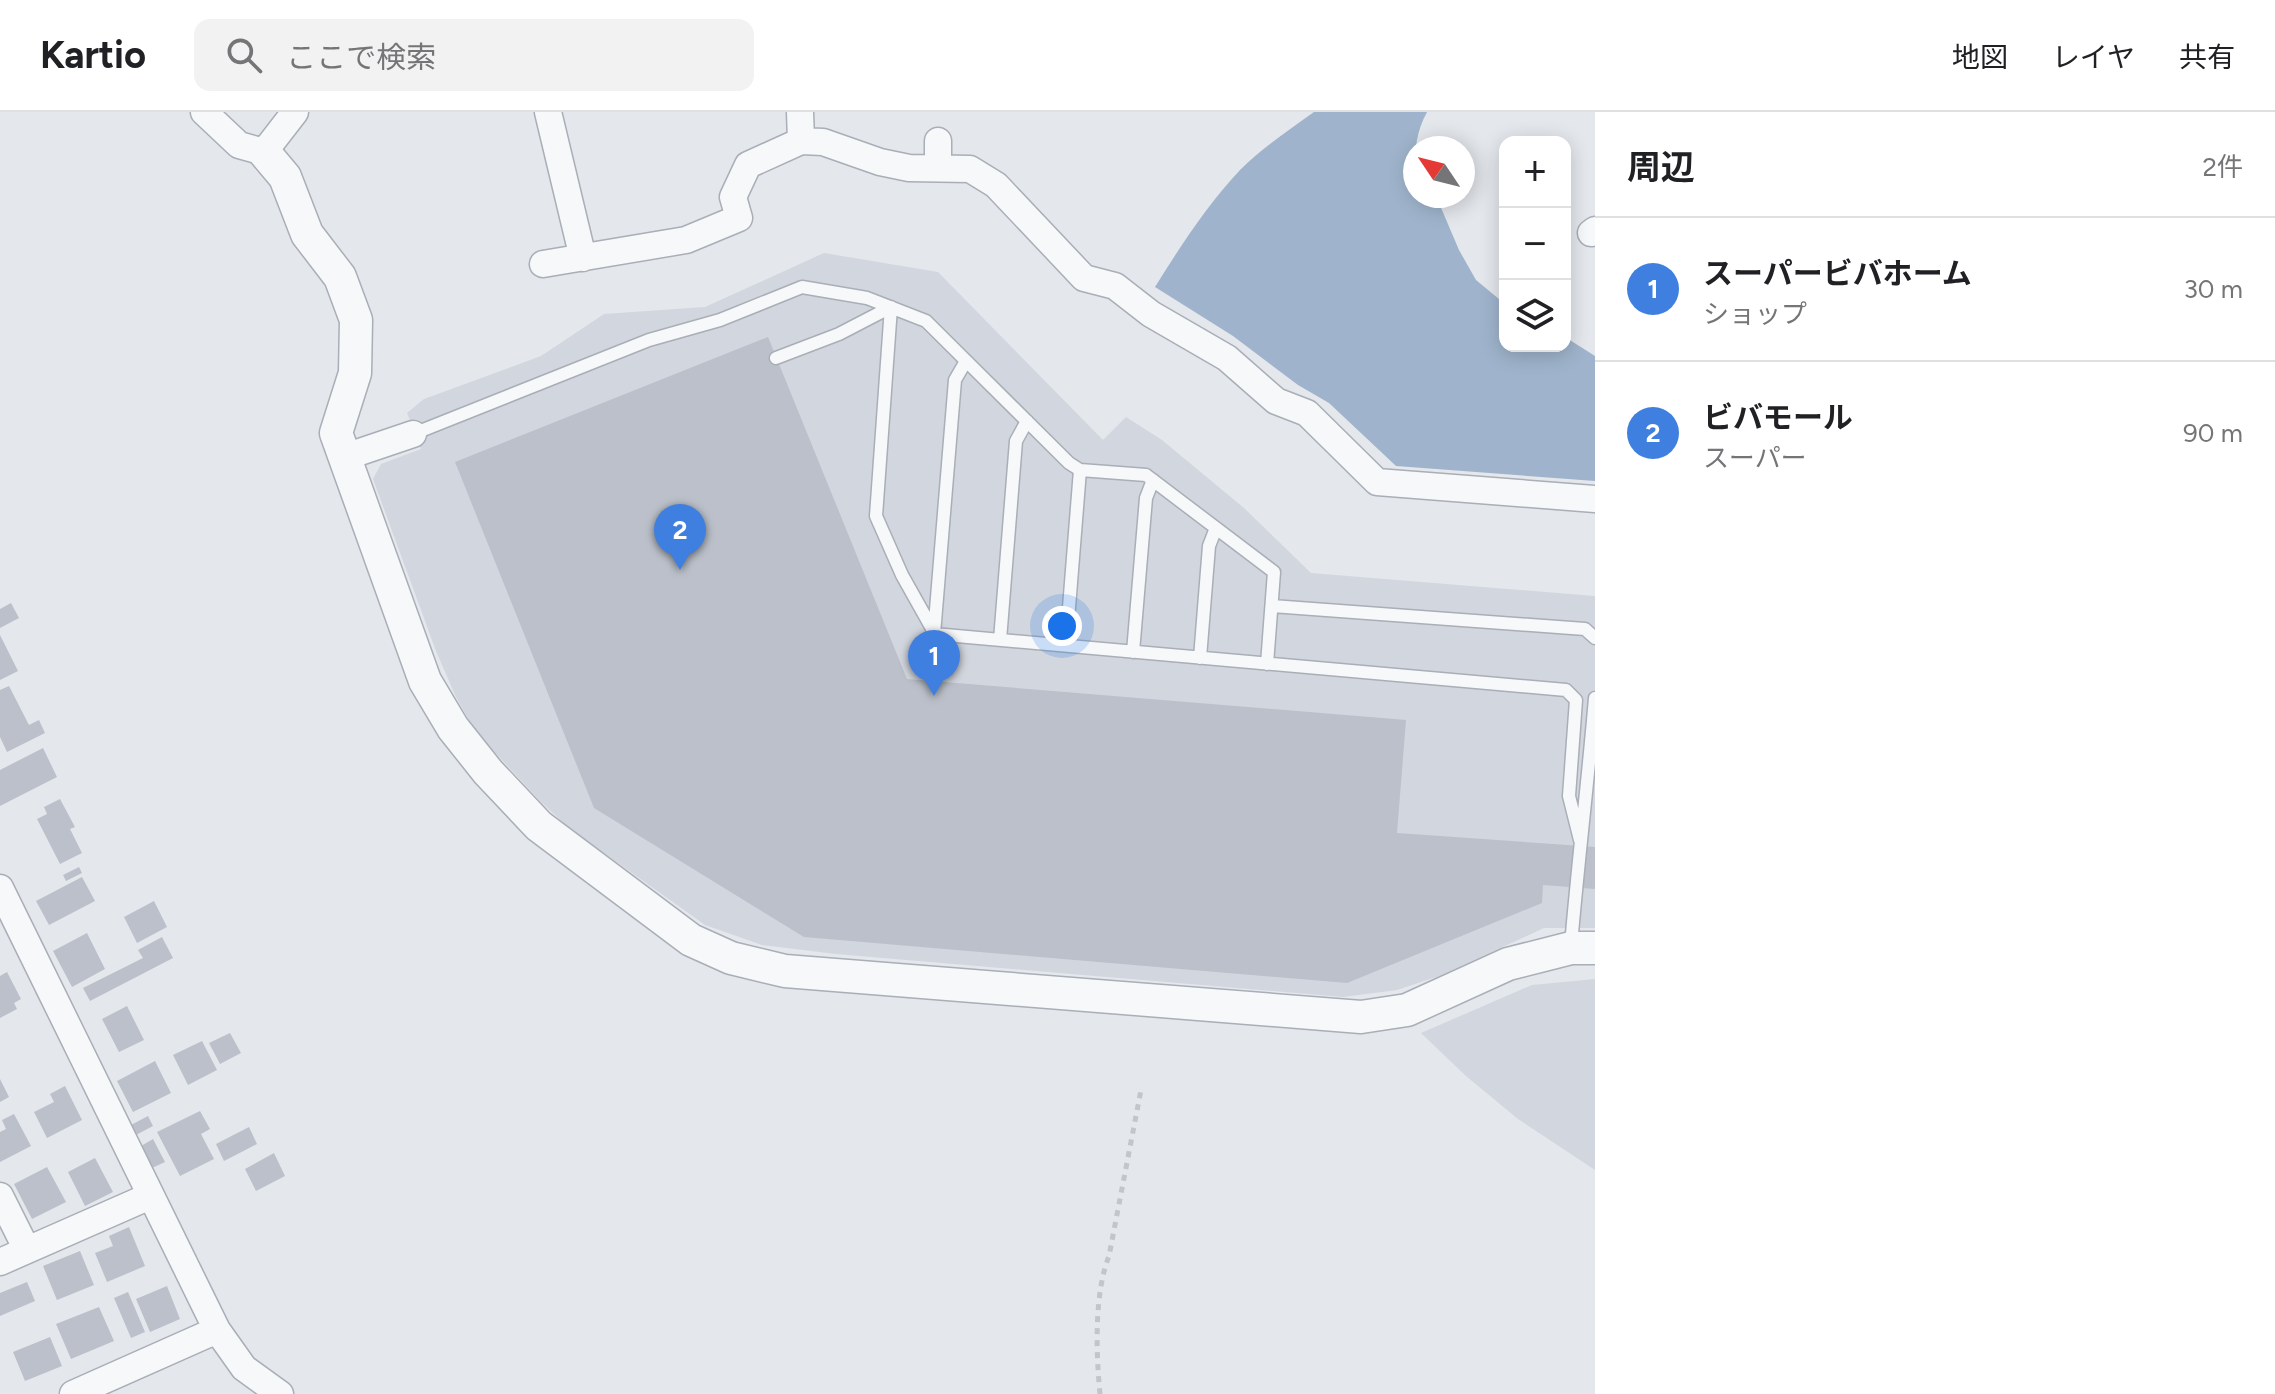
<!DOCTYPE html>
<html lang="ja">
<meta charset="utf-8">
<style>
body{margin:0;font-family:Figtree,"Noto Sans JP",sans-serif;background:#f2f2f2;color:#202124}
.controls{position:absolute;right:24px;top:24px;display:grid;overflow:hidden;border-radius:16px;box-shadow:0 4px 20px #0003}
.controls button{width:72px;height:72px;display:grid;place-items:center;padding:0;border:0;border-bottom:2px solid #e0e0e0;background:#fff;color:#202124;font:40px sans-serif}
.compass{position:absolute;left:1403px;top:24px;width:72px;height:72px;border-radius:50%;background:#fff;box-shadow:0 4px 20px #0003;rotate:305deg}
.you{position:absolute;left:1062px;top:514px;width:28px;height:28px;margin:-20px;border:6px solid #fff;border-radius:50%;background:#1a73e8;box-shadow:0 0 0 12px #1a73e833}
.badge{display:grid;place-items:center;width:52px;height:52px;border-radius:50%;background:#7c3aed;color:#fff;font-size:26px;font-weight:700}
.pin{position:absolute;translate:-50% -66px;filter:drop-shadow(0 2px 4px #0008)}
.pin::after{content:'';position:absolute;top:42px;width:28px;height:24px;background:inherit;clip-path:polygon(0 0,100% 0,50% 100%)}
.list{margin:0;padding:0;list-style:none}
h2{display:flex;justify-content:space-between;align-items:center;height:104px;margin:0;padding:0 32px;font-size:34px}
h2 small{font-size:26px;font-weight:400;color:#757577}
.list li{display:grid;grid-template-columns:52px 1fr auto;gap:24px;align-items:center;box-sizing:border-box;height:144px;padding:0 32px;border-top:2px solid #e0e0e0}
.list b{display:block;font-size:30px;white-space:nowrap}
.list p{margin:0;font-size:26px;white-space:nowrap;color:#757577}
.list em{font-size:26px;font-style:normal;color:#757577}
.icon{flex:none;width:44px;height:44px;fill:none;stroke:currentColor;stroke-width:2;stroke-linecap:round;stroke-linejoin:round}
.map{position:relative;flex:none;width:1595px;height:1282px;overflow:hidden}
header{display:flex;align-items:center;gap:48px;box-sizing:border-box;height:112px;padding:0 40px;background:#fff;border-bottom:2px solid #e0e0e0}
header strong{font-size:38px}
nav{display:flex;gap:44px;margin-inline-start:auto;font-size:28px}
.search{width:560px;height:72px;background:#f2f2f2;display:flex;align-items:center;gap:20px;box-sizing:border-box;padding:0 28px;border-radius:16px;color:#757577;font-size:30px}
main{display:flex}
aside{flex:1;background:#fff}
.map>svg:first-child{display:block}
</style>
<header>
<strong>Kartio</strong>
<div class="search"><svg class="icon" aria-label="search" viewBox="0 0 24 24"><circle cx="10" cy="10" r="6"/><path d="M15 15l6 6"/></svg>ここで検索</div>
<nav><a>地図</a><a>レイヤ</a><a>共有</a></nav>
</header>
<main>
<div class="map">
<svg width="1595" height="1282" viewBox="0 0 1595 1282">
<rect width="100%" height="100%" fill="#e4e7ec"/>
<path fill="#d2d6de" d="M824 141 938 160 1103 328 1126 305 1162 328 1244 396 1311 461 1595 484V816H1544L1439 864 1397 878 1343 885 836 842 762 833 705 813 569 716 539 688 475 619 456 585 436 539 373 367 381 352 421 337 407 301 424 287 541 244 604 202 705 195Z
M1595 867V1058L1518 1007 1466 964 1421 921 1532 873Z"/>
<path fill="#9fb4cc" d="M1314 0H1427C1412 27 1415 53 1415 84H1436L1459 138 1476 168 1505 192V234H1565V225L1595 244V369L1396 354 1329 291 1298 273 1233 224 1155 175C1180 135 1207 93 1240 58 1262 36 1289 18 1314 0Z"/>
<path fill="#bbc0ca" d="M768 225 907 567 1406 608 1397 721 1595 735V777L1543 773 1542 791 1347 871 804 825 594 696 455 350Z
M11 491 19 506 0 516V497Z
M0 523 18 559 0 568Z
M9 574 29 613 39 608 45 621 7 640 0 625V578Z
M43 636 57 665 0 694V658Z
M60 687 75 715 70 717 82 741 60 752 37 707 47 702 44 695Z
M79 755 82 761 66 769 63 763Z
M82 765 95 789 49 813 36 789Z
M154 789 167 815 137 831 124 805Z
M87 821 105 857 72 875 53 839Z
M162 825 173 846 90 889 83 876 143 846 138 838Z
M7 860 21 887 14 891 17 897 0 906V864Z
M127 894 144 928 119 940 102 907Z
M230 921 241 941 220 952 209 931Z
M202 929 217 958 188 973 173 943Z
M155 949 171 981 133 1000 117 969Z
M0 967 9 985 0 990Z
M65 974 82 1008 47 1026 34 1000 54 990 50 982Z
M200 999 210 1017 201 1022 214 1047 180 1064 157 1020Z
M14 1002 31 1034 0 1050V1020L6 1017 2 1008Z
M148 1004 153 1014 136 1023 131 1013Z
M249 1015 257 1032 224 1049 216 1032Z
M153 1027 165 1050 152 1056 141 1034Z
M274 1041 285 1064 256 1079 245 1057Z
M95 1046 113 1080 85 1094 68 1060Z
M47 1055 66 1090 32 1107 14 1072Z
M129 1115 145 1154 107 1170 95 1141 113 1134 109 1124Z
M80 1139 94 1173 57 1188 43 1154Z
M27 1170 35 1189 0 1204V1181Z
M167 1174 180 1207 150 1220 136 1187Z
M128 1180 145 1220 131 1226 114 1186Z
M99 1195 114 1229 71 1247 56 1212Z
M50 1225 62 1254 25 1269 13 1240Z"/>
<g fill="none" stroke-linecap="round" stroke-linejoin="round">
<g stroke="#a9aeb7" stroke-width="15">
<path id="service" d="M776 246 839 222 891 195 876 404 902 463 934 520
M966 249 955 268 934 522 1566 578 1576 588 1569 684 1580 728
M413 322 649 228 720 208 802 175 867 186 926 209 1069 351 1080 358 1146 363 1274 460 1267 552
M1272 494 1585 517 1595 526
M1000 528 1016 329 1027 309
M1066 533 1080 358
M1133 540 1146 386 1153 368
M1200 546 1209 434 1216 416
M1571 833C1578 750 1588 669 1595 586"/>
</g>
<g stroke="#a9aeb7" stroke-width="29">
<path id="minor" d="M204 0 239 33 264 40 295 0
M548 0 583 146
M800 0 801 29
M938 56V29
M1591 121 1595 118
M543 152 686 128 739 106 733 85 748 53 801 29 823 30 880 50 909 56 970 57 996 73 1084 166 1115 174 1151 202 1227 246 1276 289 1307 301 1377 370 1595 387
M345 345 413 322
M0 776 217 1218 244 1256 280 1282
M0 1084 27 1138
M0 1150 150 1084
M73 1282 217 1218"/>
</g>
<g stroke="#a9aeb7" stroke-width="35">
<path id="tertiary" d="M264 40 285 65 307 122 340 165 356 208 355 261 336 321 425 569 453 616 488 660 539 714 691 828 731 846 785 859 1361 905 1407 898 1508 852 1571 836H1595"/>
</g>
<path stroke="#c2c5cb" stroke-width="5" stroke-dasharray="6 6" stroke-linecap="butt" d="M1100 1282C1096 1241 1094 1182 1109 1144L1141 978"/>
<use href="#service" stroke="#f7f8fa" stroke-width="12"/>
<use href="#minor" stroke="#f7f8fa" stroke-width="26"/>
<use href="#tertiary" stroke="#f7f8fa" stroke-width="32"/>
</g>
</svg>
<div class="controls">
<button>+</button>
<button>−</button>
<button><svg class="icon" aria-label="layers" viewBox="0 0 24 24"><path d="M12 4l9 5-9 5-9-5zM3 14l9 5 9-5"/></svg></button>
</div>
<svg class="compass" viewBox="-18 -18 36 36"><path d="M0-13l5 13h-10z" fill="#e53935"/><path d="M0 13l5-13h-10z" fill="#757577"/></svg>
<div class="you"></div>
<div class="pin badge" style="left:934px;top:584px;background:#3f7fe0">1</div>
<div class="pin badge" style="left:680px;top:458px;background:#3f7fe0">2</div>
</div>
<aside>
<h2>周辺<small>2件</small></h2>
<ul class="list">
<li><span class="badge" style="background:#3f7fe0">1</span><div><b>スーパービバホーム</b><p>ショップ</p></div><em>30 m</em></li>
<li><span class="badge" style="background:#3f7fe0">2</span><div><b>ビバモール</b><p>スーパー</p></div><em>90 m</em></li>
</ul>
</aside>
</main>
